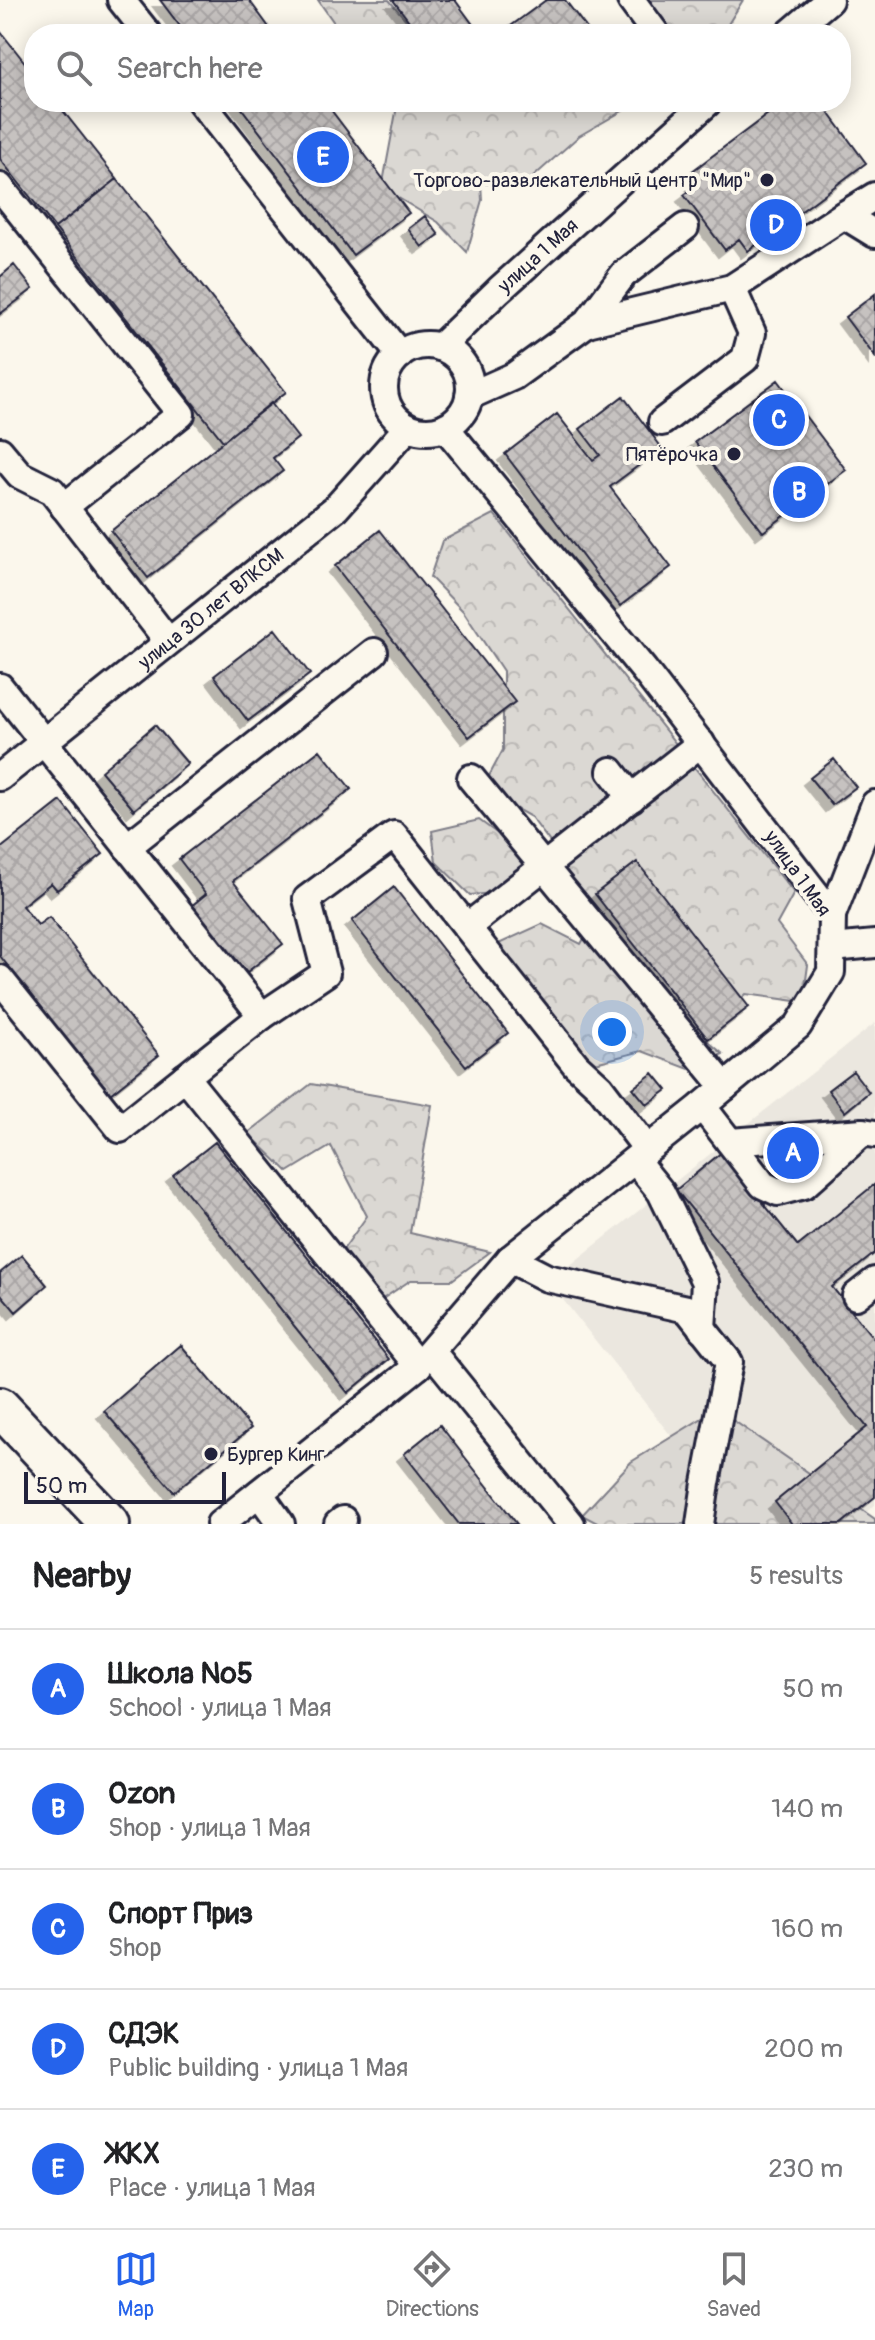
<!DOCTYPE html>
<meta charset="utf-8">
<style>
body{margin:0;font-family:Pangolin,sans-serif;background:#f6f6f6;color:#202124}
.scale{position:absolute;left:24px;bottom:20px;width:202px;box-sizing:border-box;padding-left:8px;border:4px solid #22223b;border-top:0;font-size:22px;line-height:28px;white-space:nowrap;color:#22223b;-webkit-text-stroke:6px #fbf7ec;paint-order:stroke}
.you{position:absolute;left:612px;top:1032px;width:28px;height:28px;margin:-20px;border:6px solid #fff;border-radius:50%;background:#1a73e8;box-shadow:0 0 0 12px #1a73e833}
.badge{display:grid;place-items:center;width:52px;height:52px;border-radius:50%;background:#2563eb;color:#fff;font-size:26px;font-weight:700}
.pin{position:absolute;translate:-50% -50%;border:4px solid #fff;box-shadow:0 2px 8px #0006}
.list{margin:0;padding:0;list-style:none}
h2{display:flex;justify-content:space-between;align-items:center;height:104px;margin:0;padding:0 32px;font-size:34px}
h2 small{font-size:26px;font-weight:400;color:#757577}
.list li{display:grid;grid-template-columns:52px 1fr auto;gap:24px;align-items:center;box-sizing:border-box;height:120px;padding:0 32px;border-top:2px solid #e0e0e0}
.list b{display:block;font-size:30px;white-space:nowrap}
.list p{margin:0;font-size:26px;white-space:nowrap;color:#757577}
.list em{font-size:26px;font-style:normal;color:#757577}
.icon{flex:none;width:44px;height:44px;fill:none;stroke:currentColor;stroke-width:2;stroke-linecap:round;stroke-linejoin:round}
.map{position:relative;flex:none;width:875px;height:1524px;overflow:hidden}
.search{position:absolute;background:#fff;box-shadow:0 4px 20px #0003;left:24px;right:24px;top:24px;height:88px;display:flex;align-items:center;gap:20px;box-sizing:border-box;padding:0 28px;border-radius:32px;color:#757577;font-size:30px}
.sheet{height:704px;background:#fff}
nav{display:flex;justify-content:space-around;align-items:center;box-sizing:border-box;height:112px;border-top:2px solid #e0e0e0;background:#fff;font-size:22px;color:#757577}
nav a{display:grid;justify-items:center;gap:4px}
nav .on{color:#2563eb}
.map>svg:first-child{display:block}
</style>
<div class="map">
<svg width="875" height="1524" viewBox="0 0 875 1524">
<defs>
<pattern id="forest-crowns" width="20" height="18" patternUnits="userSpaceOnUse" patternTransform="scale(2)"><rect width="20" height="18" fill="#dbd8d3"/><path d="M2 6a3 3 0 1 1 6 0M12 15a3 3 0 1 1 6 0" fill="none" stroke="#bcb9b6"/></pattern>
<pattern id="building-cross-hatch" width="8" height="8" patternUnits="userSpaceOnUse" patternTransform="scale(2)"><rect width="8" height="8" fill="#c6c2c0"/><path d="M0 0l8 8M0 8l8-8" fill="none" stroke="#aaa6a6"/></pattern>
<filter id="shadow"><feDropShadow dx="-7" dy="7" stdDeviation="0" flood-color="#0004"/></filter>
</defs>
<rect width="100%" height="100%" fill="#fbf7ec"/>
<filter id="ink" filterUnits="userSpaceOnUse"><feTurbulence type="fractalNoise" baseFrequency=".0125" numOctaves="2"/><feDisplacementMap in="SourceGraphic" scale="16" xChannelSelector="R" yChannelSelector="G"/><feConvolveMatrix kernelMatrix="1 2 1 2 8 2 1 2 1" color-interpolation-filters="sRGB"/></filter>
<g filter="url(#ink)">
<path fill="#ebe7df" d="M875 1023V1505L852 1524H741L549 1282Z"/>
<path fill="url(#forest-crowns)" stroke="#7e7d87" stroke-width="2" d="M318 0H389L418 34H342Z
M626 0H743L722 34H658Z
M389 102H638L579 136 522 187 481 183 482 200 467 252 438 222 382 188 396 112Z
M494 514 794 893 777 924 808 965 803 1002 746 994 703 1037 723 1054 689 1069 642 1051 591 1064 494 946 542 924 581 944 592 924 551 896 535 872 508 892 470 895 436 862 432 831 479 820 529 857 555 849 531 817 511 806 488 778 503 750V671L463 611 430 577 442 541Z
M311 1084 432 1105 410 1233 490 1252 452 1280H411L372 1306 335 1261 367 1216 331 1146 288 1172 248 1133Z
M717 1409 875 1519V1524H599L582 1515 631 1462Z"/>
<path fill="url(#building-cross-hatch)" stroke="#22223b" stroke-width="2" filter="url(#shadow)" d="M160 0H249L274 34H186Z
M393 0H455L480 34H419Z
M546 0H565L591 34H500Z
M0 31 34 74V102H56L117 179 55 228 0 159Z
M237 102H325L409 213 353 255Z
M784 102H821L866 163 748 251 739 239 725 250 684 195 696 186 687 175Z
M117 179 286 392 223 441 55 228Z
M425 216 439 235 422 247 408 229Z
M14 265 33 289 0 314V277Z
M875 294V357L845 317Z
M778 380 846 470 763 532 695 442Z
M623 396 662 448 610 487 671 567 620 606 505 454 557 414 593 460 600 455 580 429Z
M271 403 298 438 273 458 283 471 148 578 111 531Z
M380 530 515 702 469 737 335 566Z
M275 629 310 674 248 721 214 676Z
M155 725 188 764 134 810 101 771Z
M320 750 351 789 233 881 283 944 238 979 185 911 206 894 179 859Z
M834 759 856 787 832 805 810 778Z
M61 801 103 854 57 890 51 883 22 906 38 925 49 917 159 1055 110 1094 0 956V849Z
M637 862 749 1007 708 1039 595 894Z
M394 887 508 1033 466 1066 352 921Z
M853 1071 869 1092 845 1112 828 1090Z
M653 1073 667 1090 647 1105 633 1088Z
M215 1142 389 1359 348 1393 173 1175Z
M722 1152 798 1246 875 1184V1253L832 1287 875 1340V1497L841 1524H792L775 1502 867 1427 676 1190Z
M22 1255 47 1285 16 1312 0 1293V1273Z
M181 1345 251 1428 174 1492 104 1411Z
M440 1425 457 1447 517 1524H459L404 1454Z"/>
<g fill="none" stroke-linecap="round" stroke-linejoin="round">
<g stroke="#22223b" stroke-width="32">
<g id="minor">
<path d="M121 0 148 34"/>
<path d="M631 0 656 34"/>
<path d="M789 34 829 0"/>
<path d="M201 102 400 355"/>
<path d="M0 187 181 414 64 507"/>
<path d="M844 215 875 196"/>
<path d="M587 323 623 275 685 227"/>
<circle cx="427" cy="388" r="43"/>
<path id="s1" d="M440 347 499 290 708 102"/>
<path d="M469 396 514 376 587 323 732 288 844 215 875 234"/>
<path d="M662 422 745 359 752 333 732 288"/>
<path d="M0 451 20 475 52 491 168 641"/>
<path d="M0 687 262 1016 120 1129 0 979"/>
<path d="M611 771 632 798"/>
<path id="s2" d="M0 777 336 508 408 427"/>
<path d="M471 778 725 1087"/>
<path d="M127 847 374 652"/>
<path d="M832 915 875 804"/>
<path d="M467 927 701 743"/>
<path d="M832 948 875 944"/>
<path d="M262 1016 326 973 307 899 394 835 576 1065 600 1087 647 1149"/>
<path d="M185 1077 418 1366"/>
<path d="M702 1106 763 1185 778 1192 804 1185 863 1132 875 1134"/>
<path d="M730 1142 863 1132"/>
<path d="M635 1160 661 1192 705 1282 702 1329"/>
<path d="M510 1259 547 1278 687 1309 729 1362 706 1483 700 1524"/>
<path d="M856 1296 875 1281"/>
<path d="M432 1352 571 1524"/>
<path d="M259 1493 281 1524"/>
<path d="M220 1524 418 1366 510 1259 702 1106 798 1026 831 972 832 915 644 670 445 427"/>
<path d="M338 1524 343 1520"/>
</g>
</g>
<g stroke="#22223b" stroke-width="44">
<path id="highway" d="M0 1407 110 1524"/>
</g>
<use href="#minor" stroke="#fbf7ec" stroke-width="26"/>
<use href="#highway" stroke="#fbf7ec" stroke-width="38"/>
</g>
</g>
<g fill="#22223b" stroke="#fbf7ec" stroke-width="3">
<circle cx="767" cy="180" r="8"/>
<circle cx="734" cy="454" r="8"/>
<circle cx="211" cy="1454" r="8"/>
</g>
<g text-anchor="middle" stroke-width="8" stroke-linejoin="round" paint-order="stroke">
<g font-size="20" fill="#22223b" stroke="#fbf7ec" text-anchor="end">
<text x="751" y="187">Торгово-развлекательный центр "Мир"</text>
<text x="718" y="461">Пятёрочка</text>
<text x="227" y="1461" text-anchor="start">Бургер Кинг</text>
</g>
<g font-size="20" fill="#22223b" stroke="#fbf7ec">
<text dy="7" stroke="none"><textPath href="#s1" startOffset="134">улица 1 Мая</textPath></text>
<text dy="7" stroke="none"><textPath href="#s2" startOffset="270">улица 30 лет ВЛКСМ</textPath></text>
<text transform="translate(798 873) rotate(55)" y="7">улица 1 Мая</text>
</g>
</g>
</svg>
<div class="scale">50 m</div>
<div class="you"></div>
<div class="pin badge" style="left:793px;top:1153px">A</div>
<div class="pin badge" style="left:799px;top:492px">B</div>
<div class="pin badge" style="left:779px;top:420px">C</div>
<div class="pin badge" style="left:776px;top:225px">D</div>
<div class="pin badge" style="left:323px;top:157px">E</div>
<div class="search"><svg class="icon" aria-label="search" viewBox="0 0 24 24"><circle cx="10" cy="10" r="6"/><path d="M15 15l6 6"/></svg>Search here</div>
</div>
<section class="sheet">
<h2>Nearby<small>5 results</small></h2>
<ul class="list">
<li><span class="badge">A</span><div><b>Школа №5</b><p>School · улица 1 Мая</p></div><em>50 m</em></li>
<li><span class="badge">B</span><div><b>Ozon</b><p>Shop · улица 1 Мая</p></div><em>140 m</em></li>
<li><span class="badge">C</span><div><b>Спорт Приз</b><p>Shop</p></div><em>160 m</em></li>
<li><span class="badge">D</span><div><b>СДЭК</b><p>Public building · улица 1 Мая</p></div><em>200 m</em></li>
<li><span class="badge">E</span><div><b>ЖКХ</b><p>Place · улица 1 Мая</p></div><em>230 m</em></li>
</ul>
</section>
<nav>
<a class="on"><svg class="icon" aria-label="map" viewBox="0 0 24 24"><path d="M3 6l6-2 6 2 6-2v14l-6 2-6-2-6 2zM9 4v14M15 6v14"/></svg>Map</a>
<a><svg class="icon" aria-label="directions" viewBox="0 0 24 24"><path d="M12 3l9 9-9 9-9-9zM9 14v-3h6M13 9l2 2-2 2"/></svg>Directions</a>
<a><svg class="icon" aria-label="saved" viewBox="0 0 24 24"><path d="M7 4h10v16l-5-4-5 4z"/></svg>Saved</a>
</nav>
